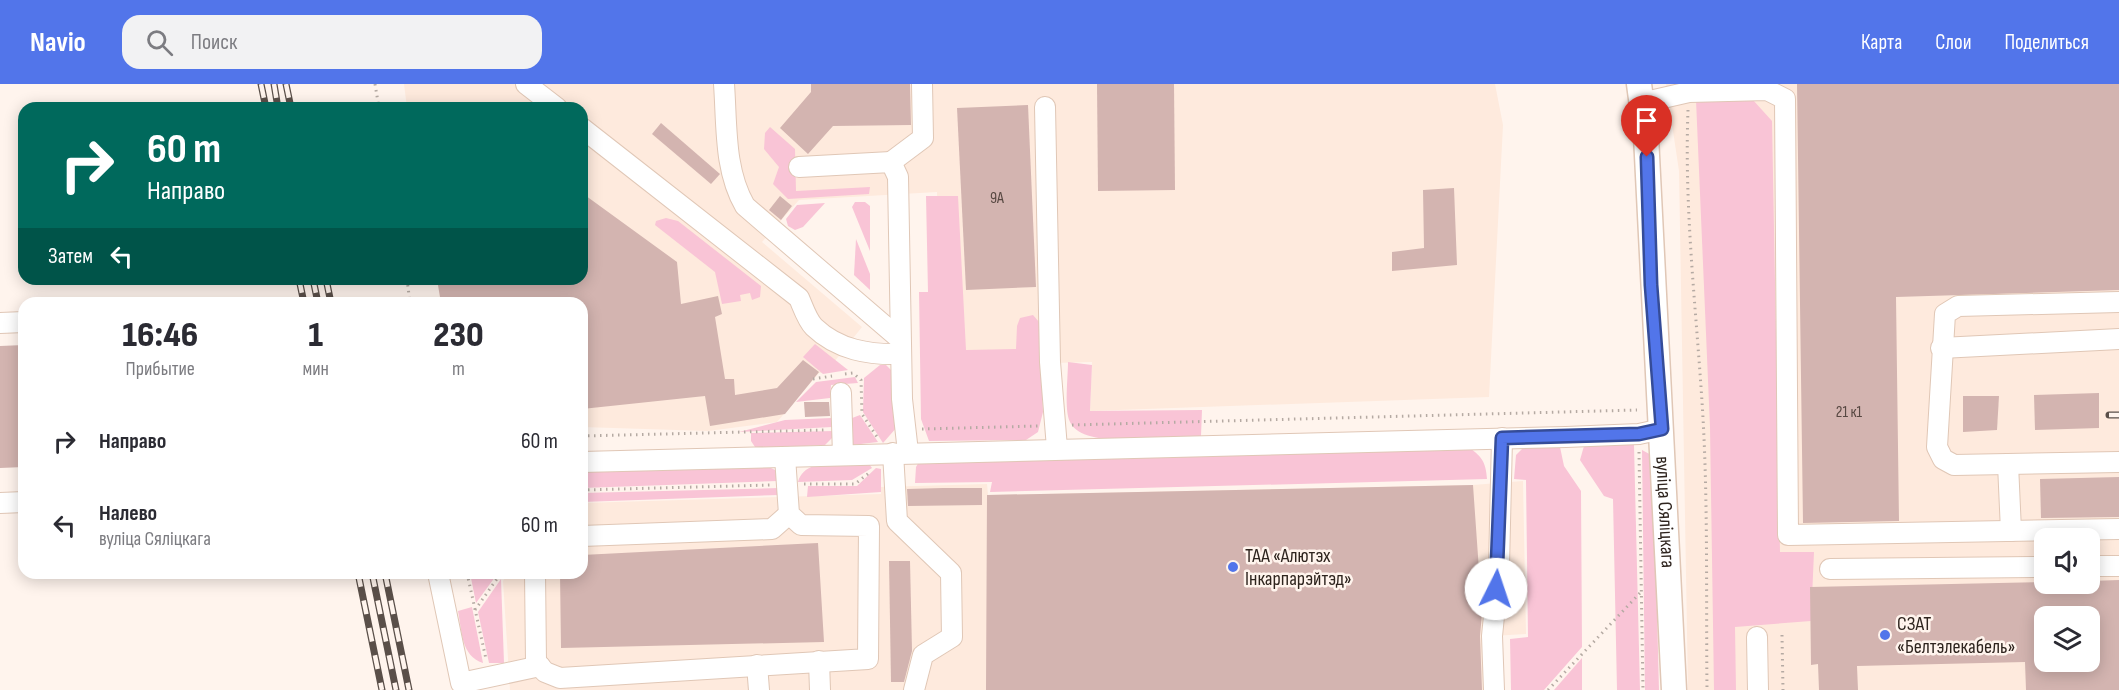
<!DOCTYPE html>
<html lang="ru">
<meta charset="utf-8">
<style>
:root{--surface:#fff;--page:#f2f2f3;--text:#2b2b33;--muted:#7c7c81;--accent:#5275ea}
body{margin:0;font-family:"Sofia Sans Condensed",sans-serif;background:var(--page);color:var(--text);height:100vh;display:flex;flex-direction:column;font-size:22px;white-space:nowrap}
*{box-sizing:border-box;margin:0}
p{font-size:20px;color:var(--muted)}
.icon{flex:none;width:33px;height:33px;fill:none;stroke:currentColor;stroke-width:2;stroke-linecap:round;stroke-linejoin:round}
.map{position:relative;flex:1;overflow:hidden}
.details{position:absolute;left:18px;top:213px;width:570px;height:282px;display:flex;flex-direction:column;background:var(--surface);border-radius:18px;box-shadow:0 3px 15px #0003}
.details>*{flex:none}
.hud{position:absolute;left:18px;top:18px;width:570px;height:183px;border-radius:18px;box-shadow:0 3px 15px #0003;background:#00695c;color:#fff;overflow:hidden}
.tools{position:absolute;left:2034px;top:444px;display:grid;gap:12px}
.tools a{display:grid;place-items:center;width:66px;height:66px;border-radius:12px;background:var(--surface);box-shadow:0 3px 15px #0003;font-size:30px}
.pin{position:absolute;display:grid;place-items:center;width:51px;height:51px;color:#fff;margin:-62px -26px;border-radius:50% 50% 50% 0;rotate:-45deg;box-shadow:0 0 6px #0007}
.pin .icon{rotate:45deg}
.me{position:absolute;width:66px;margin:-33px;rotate:4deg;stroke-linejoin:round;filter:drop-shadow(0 0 4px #0008)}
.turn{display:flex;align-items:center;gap:21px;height:126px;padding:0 30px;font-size:27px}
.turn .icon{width:78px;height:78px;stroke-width:2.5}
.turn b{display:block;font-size:42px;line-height:51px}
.then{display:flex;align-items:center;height:57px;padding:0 30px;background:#0003;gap:12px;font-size:22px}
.eta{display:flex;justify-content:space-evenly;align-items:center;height:102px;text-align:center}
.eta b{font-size:36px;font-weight:800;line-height:42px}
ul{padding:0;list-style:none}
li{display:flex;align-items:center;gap:18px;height:84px;padding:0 30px}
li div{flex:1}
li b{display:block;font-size:22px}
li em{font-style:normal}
header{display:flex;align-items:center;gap:36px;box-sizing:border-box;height:84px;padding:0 30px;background:var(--accent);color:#fff}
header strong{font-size:28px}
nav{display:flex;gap:33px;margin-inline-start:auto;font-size:21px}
.search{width:420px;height:54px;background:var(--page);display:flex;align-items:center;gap:15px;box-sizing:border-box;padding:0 21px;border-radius:18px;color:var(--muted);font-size:22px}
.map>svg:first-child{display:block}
</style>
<header>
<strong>Navio</strong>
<div class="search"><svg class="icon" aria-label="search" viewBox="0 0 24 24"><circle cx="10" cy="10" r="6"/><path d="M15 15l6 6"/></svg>Поиск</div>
<nav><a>Карта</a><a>Слои</a><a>Поделиться</a></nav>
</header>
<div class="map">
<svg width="2119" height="606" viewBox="0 0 2119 606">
<rect width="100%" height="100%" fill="#fff4ed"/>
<!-- built -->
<g fill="#feeadd" fill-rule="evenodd">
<path d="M 404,0 L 1495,0 L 1503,41 L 1489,313 L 1090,327 L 1092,278 L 941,282 L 937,108 L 799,116 L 762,158 L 862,243 L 826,288 L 819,289 L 777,338 L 708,347 L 582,343 L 582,219 L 441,219 L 437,195 L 582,195 L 582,24 L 407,24 Z"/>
<path d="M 1666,0 L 2119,0 L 2119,606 L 1688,606 L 1679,87 ZM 2044,454 L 2090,454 L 2090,500 L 2044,500 ZM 2044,532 L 2090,532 L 2090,578 L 2044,578 Z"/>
<path d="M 1523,397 L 1526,550 L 1492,552 L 1486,606 L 510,606 L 503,497 L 508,489 L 582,489 L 582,419 L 881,410 L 881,403 L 987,400 L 988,411 L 1473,401 Z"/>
</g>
<!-- green -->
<g fill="#f9c4d6">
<path d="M 1696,16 L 1753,16 L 1772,37 L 1780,468 L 1814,468 L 1811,537 L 1735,543 L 1736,606 L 1714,606 L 1710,343 Z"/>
<path d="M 770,43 L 795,65 L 796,107 L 870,103 L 869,110 L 788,115 L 773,100 L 779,83 L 764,65 L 765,49 Z"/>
<path d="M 926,112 L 958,112 L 966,266 L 1016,265 L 1017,242 L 1020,234 L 1033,231 L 1039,238 L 1043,328 L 1038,348 L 1026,356 L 929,357 L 921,335 L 919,208 L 928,208 Z"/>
<path d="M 855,118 L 865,118 L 870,122 L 870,167 L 852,123 Z"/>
<path d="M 825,119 L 803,143 L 795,146 L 788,142 L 786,135 L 797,121 Z"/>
<path d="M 666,134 L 678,137 L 761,202 L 760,213 L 752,216 L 750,209 L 740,211 L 741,217 L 722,220 L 715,188 L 655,141 L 656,137 Z"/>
<path d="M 856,155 L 870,190 L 870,206 L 854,191 Z"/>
<path d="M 815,260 L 848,286 L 823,290 L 803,273 Z"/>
<path d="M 1068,278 L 1092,281 L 1090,327 L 1202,326 L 1201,352 C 1172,353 1083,367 1070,338 C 1064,326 1068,293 1068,278 Z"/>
<path d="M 880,281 L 886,281 L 893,288 L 897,343 L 883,359 L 863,328 L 864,294 Z"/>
<path d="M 855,293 L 858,299 L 831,301 L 830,314 L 796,318 L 816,298 Z"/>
<path d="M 860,331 L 878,358 L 852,361 L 847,336 Z"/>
<path d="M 831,334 L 832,343 L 739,348 L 785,336 Z"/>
<path d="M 833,347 L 832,354 L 825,361 L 764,364 L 755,363 L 751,357 L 751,349 Z"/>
<path d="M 1620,357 L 1634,361 L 1640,606 L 1617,606 L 1613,415 L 1604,412 L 1580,376 L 1584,362 Z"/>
<path d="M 1555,360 L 1560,363 L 1564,382 L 1581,407 L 1582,563 L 1544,606 L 1511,606 L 1510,555 L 1528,553 L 1526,396 L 1514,395 L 1516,371 L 1524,363 Z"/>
<path d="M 1467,362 C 1481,372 1486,377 1487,395 L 990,408 L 992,398 L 915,399 L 916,383 L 920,376 Z"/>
<path d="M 1642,366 L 1653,372 L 1659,606 L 1645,606 Z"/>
<path d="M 869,380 L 872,384 L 852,396 L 798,398 C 805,372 847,380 869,380 Z"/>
<path d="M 767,382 L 775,386 L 778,397 L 582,404 L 582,386 Z"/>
<path d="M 876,384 L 881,385 L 881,408 L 807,413 L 808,402 L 857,402 Z"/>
<path d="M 779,404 L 778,411 L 582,418 L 582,409 Z"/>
<path d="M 470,489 L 498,489 L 476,519 Z"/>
<path d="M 501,495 L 504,579 L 489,579 L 478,528 Z"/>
<path d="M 472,523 L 483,579 C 461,572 462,547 458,527 Z"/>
<path d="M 1582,574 L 1582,606 L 1554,606 Z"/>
</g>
<!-- building -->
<g fill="#d3b4b0" fill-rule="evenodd">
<path d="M 811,0 L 910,0 L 911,41 L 833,42 L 808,70 L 780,44 L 811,8 Z"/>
<path d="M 1097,0 L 1174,0 L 1175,106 L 1098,107 Z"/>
<path d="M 1797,0 L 2119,0 L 2119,206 L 1896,213 L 1899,437 L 1803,439 Z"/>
<path d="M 1028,21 L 1036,203 L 966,206 L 957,24 Z"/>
<path d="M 661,39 L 720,90 L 711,100 L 652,50 Z"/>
<path d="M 1454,104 L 1457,181 L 1392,187 L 1392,168 L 1424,164 L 1423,106 Z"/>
<path d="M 582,109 L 677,178 L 681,220 L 718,212 L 722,230 L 715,233 L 725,295 L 734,295 L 735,311 L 777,304 L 803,276 L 819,288 L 785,330 L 710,342 L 705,312 L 582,325 L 582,219 L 441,219 L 437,195 L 582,195 Z"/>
<path d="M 780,112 L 792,122 L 781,136 L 769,126 Z"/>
<path d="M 24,261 L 24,383 L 0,384 L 0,262 Z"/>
<path d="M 2099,309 L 2099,344 L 2035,346 L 2034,311 Z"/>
<path d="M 1963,312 L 1999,312 L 1997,346 L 1963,348 Z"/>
<path d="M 804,318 L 829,318 L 830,332 L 805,333 Z"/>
<path d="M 2119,393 L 2119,433 L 2041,434 L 2040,395 Z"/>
<path d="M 1473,401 L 1482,529 L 1480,552 L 1482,606 L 986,606 L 987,411 Z"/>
<path d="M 943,404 L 982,404 L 982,421 L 908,422 L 907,405 Z"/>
<path d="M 818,459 L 824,558 L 561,564 L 560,489 L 582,489 L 582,471 Z"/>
<path d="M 889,477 L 910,477 L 912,567 L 904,598 L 891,598 Z"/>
<path d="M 2119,496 L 2119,606 L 2026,606 L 2025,578 L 1857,582 L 1858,606 L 1819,606 L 1818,580 L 1811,581 L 1810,503 L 2044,498 L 2090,500 L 2090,497 ZM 2044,532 L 2090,532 L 2090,578 L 2044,578 Z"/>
</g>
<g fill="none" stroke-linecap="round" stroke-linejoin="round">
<!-- minor casing -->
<g stroke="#e0c7b6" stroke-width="22">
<g id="minor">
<path d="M 526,0 L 557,24"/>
<path d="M 724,0 C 727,41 724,86 745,122 L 900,255"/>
<path d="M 1641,19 L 1689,8 L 1767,6 L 1785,15 L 1788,451 L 2119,445"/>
<path d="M 1045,23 L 1050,278 L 1057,364"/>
<path d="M 582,44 L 799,214 C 803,223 807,236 814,243 C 838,266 869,271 901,270"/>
<path d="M 891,78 L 923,54 L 922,0"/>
<path d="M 799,83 L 891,78 L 898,93 L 902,315 L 908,368"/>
<path d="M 2119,218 L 1958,222 L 1945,230 L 1937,363 L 1943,375 L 1954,381 L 2119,378"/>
<path d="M 0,239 L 24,238"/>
<path d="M 1941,264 L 2119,255"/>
<path d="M 841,309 L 843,371"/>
<path d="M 893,369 L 897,437 L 951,489 L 952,553 L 923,571 L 914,606"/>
<path d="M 582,378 L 1566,353 L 1639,350 L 1662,345"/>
<path d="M 2008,380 L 2011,447"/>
<path d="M 0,419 L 24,418"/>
<path d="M 582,452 L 772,445 L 789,430"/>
<path d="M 2090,482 L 2119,482"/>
<path d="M 1830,485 L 2044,483"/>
<path d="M 438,489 L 461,599 L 540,582"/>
<path d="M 535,489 L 536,578 L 545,588 L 560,594 L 868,575 L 869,442 L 801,441 L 789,430 L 785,373"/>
<path d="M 1757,553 L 1758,606"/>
<path d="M 819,577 L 820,606"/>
<path d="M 757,581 L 759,606"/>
<path d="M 1494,606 L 1492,552 L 1499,482 L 1502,354"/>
</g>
</g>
<!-- major casing -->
<g stroke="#e0c7b6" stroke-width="27">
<g id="major">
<path id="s1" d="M 1639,0 L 1646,52 L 1674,606"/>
</g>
</g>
<!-- path -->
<g stroke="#b5aaa3" stroke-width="3" stroke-dasharray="1.5 4.5" stroke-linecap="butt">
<path d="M 375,0 L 379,24"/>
<path d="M 1688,26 C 1684,129 1697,231 1703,334 C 1708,424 1706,515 1707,606"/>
<path d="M 407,195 L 410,219"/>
<path d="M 845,290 L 853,289 L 861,296 L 862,330 L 877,353"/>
<path d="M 813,295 L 832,292"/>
<path d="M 1072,341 L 1637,326"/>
<path d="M 922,345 L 1038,342"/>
<path d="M 582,352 L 825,346"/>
<path d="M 1639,368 L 1643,606"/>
<path d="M 804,400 L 855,400 L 869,389"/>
<path d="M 582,406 L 771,401"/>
<path d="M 467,489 L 486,575"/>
<path d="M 475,526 L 501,489"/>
<path d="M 1782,551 L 1783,606"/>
<path d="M 1548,606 L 1640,509"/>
</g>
<!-- minor -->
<use href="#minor" stroke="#fff" stroke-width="20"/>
<!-- major -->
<use href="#major" stroke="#fff" stroke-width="24"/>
<!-- rail casing -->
<g stroke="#5a4f49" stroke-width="7">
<g id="rail">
<path d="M 261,0 L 266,24"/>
<path d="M 274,0 L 278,24"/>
<path d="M 286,0 L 291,24"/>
<path d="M 299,195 L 304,219"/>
<path d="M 313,195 L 318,219"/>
<path d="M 326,195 L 331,219"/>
<path d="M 2109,331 L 2119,331"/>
<path d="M 358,489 L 382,606"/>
<path d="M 372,489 L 396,606"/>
<path d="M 385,489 L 409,606"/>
</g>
</g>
<!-- rail -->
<use href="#rail" stroke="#fff4ed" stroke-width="4.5" stroke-dasharray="14" stroke-linecap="butt"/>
</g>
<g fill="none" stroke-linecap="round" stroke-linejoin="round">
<!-- route casing -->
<g stroke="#354c98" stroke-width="15">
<path id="route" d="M 1496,505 L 1502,354 L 1639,350 L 1662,345 L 1651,201 L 1647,73"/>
</g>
<!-- route -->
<use href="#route" stroke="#5275ea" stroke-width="10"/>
</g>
<!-- markers -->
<g fill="#5275ea" stroke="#fff4ed" stroke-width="2">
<circle cx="1233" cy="483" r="6"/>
<circle cx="1885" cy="551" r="6"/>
</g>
<g text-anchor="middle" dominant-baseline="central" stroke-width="5" stroke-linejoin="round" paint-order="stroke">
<!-- number labels -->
<g font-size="16" fill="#574842">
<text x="997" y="114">9А</text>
<text x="1849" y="328">21 к1</text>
</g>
<!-- street labels -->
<g font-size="20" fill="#2e241e" stroke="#fff4ed">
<text stroke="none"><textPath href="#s1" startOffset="429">вуліца Сяліцкага</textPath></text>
</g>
<!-- poi labels -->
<g font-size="20" fill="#2e241e" stroke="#fff4ed" text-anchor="start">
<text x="1245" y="472">ТАА «Алютэх<tspan x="1245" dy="23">Інкарпарэйтэд»</tspan></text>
<text x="1897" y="540">СЗАТ<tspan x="1897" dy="23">«Белтэлекабель»</tspan></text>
</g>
</g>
</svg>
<div class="tools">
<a><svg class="icon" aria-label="sound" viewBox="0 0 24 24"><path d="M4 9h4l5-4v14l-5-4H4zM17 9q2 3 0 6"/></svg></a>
<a><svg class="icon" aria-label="layers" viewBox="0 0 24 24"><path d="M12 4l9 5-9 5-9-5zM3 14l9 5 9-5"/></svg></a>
</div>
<div class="pin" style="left:1647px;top:73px;background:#d93025"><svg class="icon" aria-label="arrive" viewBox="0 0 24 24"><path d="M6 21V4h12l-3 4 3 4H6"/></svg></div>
<svg class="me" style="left:1496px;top:505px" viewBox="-20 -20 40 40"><circle r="19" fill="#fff"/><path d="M0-13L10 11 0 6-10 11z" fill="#5275ea"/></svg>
<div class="hud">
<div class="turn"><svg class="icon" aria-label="right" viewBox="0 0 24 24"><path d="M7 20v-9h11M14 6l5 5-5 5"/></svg><div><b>60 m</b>Направо</div></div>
<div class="then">Затем<svg class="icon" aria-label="left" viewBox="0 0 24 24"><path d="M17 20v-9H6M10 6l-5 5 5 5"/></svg></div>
</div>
<section class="details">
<div class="eta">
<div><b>16:46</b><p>Прибытие</p></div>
<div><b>1</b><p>мин</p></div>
<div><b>230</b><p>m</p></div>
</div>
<ul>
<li><svg class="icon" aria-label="right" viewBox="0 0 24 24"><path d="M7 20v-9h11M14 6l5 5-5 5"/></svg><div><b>Направо</b></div><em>60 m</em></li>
<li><svg class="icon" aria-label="left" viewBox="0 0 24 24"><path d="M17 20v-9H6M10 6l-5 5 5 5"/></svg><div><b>Налево</b><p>вуліца Сяліцкага</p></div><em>60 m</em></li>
</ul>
</section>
</div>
